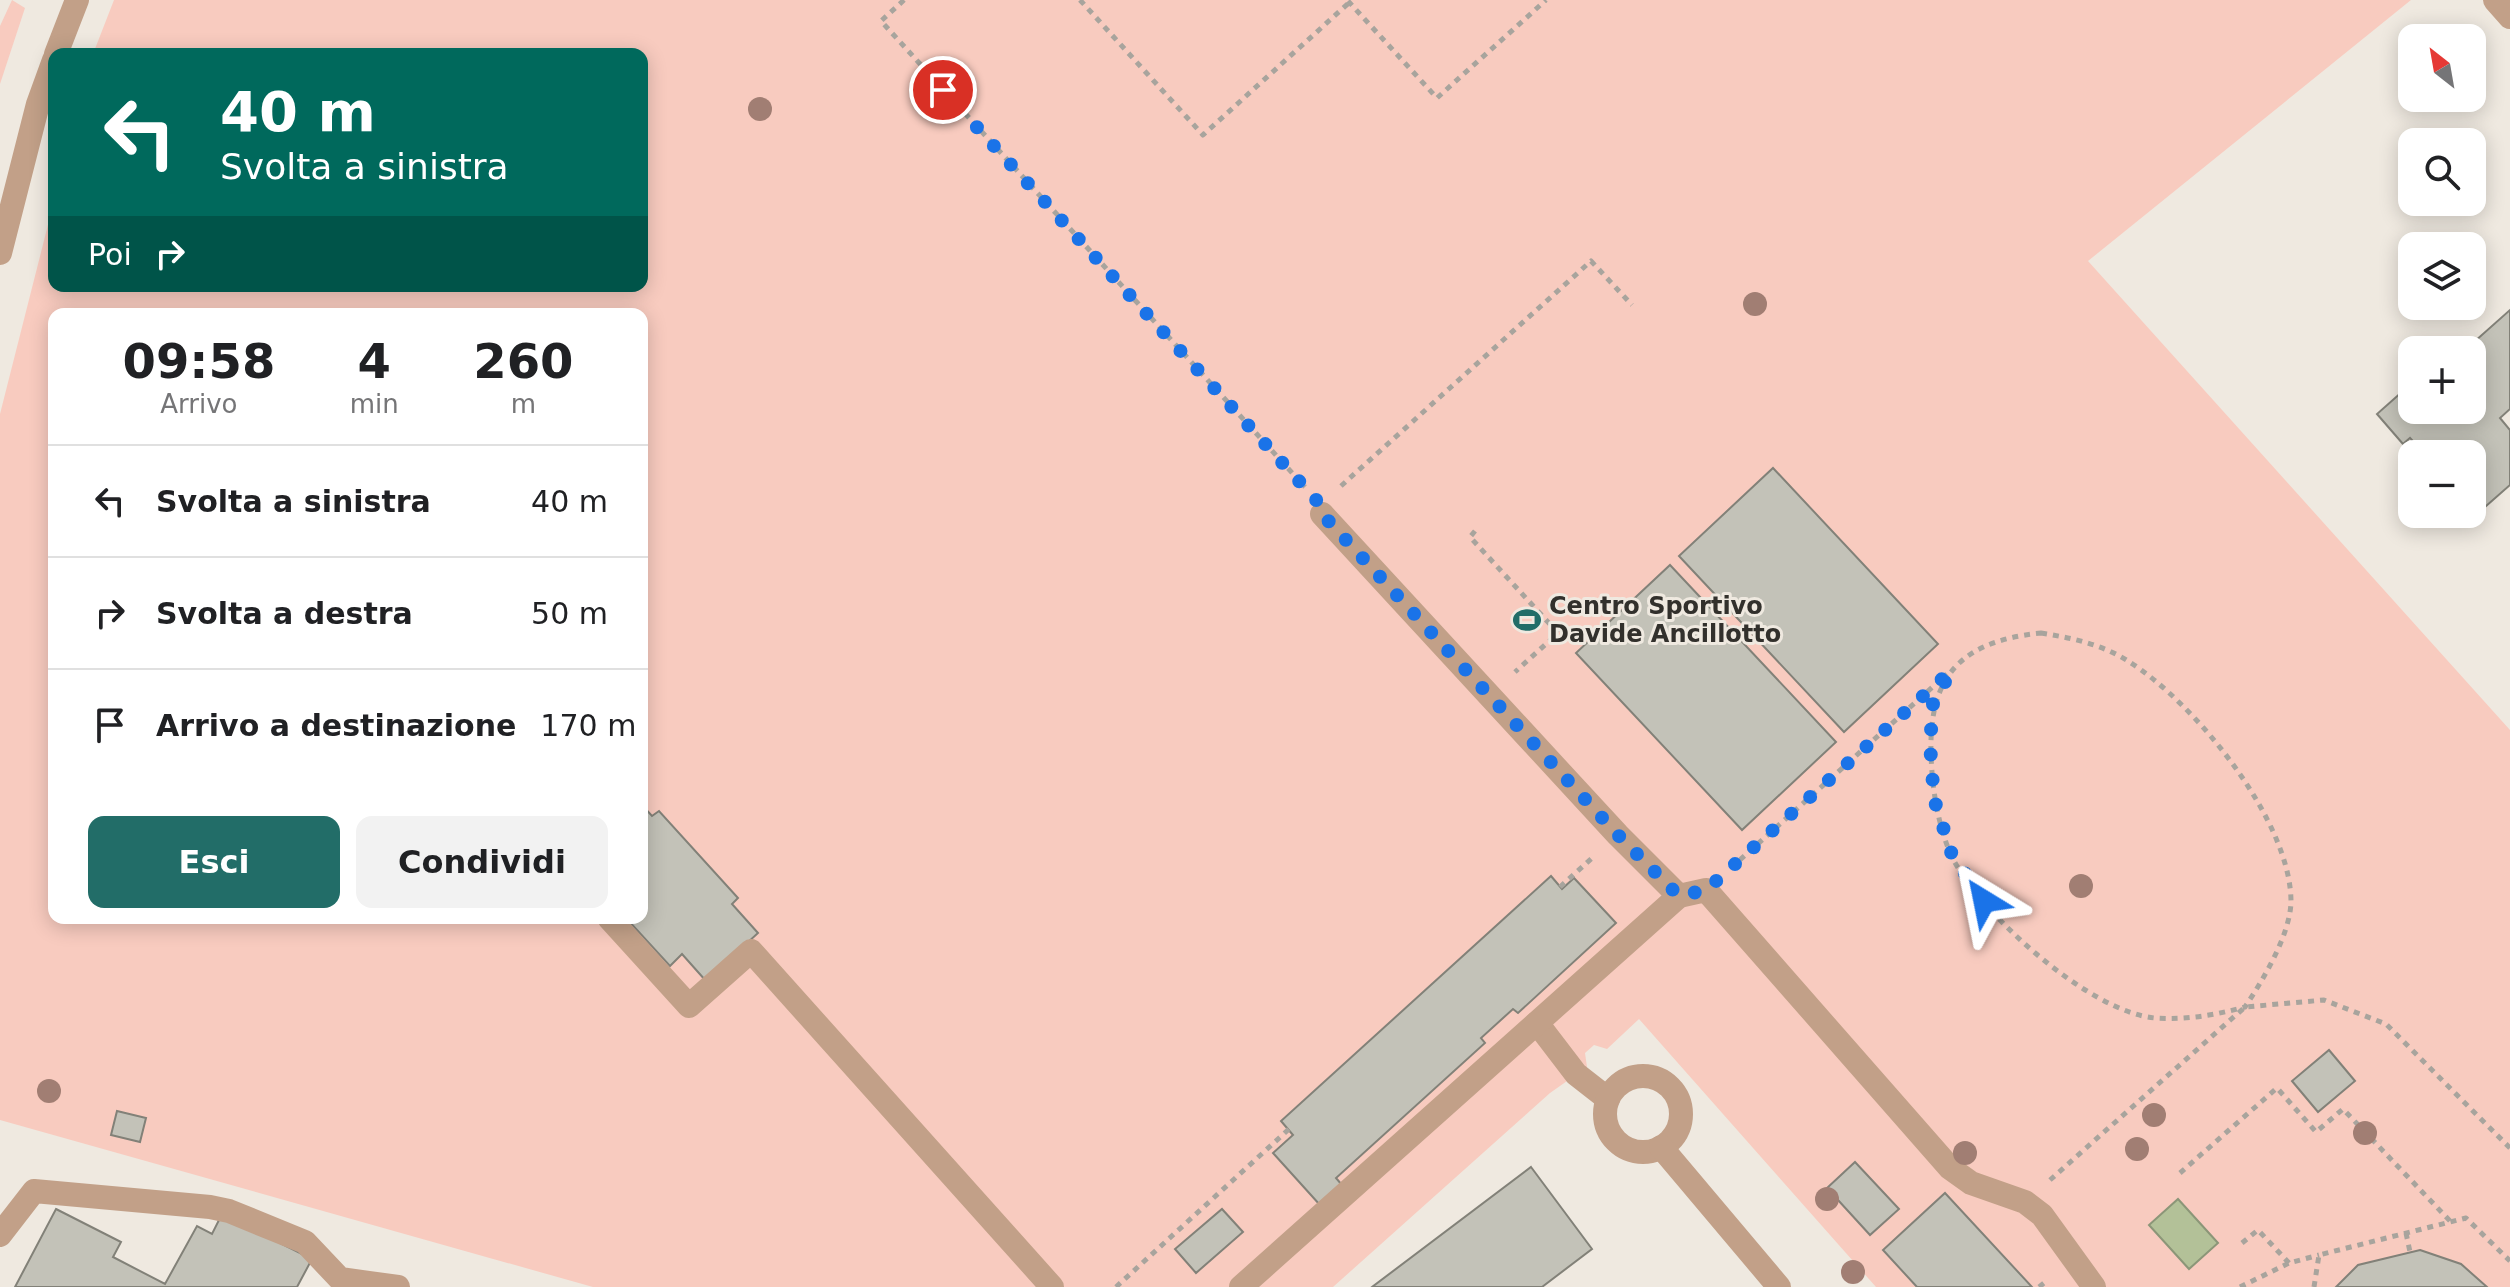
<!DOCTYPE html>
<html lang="it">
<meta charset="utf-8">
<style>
:root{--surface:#fff;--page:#f2f2f2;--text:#202124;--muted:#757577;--line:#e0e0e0;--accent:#226d68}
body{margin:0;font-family:"DejaVu Sans",sans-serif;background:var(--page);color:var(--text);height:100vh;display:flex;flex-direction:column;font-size:30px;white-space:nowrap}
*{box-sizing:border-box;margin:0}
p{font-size:26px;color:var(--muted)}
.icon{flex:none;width:44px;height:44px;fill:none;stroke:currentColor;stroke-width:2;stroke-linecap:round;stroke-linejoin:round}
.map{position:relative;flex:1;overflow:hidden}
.drawer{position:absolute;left:48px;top:308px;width:600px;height:616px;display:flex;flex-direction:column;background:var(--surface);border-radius:16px;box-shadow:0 4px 20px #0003}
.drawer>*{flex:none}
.guide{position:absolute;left:48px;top:48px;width:600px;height:244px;border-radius:16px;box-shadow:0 4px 20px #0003;background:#00695c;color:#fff;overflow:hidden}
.needle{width:52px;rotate:329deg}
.fabs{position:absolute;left:2398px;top:24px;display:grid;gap:16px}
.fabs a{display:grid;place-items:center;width:88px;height:88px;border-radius:16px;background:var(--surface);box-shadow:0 4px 20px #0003;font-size:40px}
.pin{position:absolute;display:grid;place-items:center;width:68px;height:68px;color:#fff;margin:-34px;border:4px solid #fff;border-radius:50%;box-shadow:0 2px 8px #0007}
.me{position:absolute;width:88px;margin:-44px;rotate:325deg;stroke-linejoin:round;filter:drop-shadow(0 0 6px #0008)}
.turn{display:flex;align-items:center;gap:28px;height:168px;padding:0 40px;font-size:36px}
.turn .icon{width:104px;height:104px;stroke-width:2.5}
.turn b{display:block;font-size:56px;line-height:68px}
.then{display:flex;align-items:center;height:76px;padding:0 40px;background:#0003;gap:16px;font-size:30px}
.eta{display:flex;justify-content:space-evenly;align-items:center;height:136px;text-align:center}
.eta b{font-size:48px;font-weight:700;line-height:56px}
.primary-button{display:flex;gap:16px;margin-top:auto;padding:16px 40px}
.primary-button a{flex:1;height:92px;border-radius:16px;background:var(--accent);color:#fff;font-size:32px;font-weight:700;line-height:92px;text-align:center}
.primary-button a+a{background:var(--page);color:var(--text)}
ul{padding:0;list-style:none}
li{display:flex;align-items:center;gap:24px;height:112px;padding:0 40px;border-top:2px solid var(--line)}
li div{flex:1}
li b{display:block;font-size:30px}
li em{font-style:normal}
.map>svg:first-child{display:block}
</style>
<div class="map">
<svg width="2510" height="1287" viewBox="0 0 2510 1287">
<rect width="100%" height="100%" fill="#efe9e0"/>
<!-- green -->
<g fill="#f8cbbf" fill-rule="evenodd">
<path d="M 12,0 L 25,8 L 0,84 L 0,26 Z"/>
<path d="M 114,0 L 2411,0 L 2088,261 L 2510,730 L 2510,1287 L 1876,1287 L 1639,1019 L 1607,1049 L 1594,1045 L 1585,1053 L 1587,1067 L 1550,1093 L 1333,1287 L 593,1287 L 0,1120 L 0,414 L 54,201 L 54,286 L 642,286 L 642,54 L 93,54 ZM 54,314 L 642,314 L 642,918 L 54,918 Z"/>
</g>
<!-- water -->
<path fill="#b3c198" stroke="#8c9678" stroke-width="2" d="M 2178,1199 L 2218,1243 L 2189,1269 L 2149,1225 Z"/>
<!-- building -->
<g fill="#c3c2b8" stroke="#828178" stroke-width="2">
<path d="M 2510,310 L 2510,409 L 2500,418 L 2510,430 L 2510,485 L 2477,514 L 2472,508 L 2472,454 L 2425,454 L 2410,438 L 2403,444 L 2377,414 L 2412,383 L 2412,410 L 2472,410 L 2472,350 L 2465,350 Z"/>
<path d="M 1773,468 L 1938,644 L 1844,732 L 1679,556 Z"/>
<path d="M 1670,565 L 1836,742 L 1742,830 L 1576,653 Z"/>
<path d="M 642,805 L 652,816 L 659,811 L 738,898 L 732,904 L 758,933 L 706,981 L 682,954 L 670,966 L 626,918 L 642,918 Z"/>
<path d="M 1551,876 L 1562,889 L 1574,878 L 1616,923 L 1518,1013 L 1513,1009 L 1481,1038 L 1485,1043 L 1336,1178 L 1342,1185 L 1320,1205 L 1273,1153 L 1293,1135 L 1281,1121 Z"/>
<path d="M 2329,1050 L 2355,1081 L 2318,1112 L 2292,1081 Z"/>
<path d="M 117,1111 L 146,1118 L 140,1142 L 111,1135 Z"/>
<path d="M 1855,1162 L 1899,1209 L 1870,1235 L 1827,1188 Z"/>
<path d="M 1531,1167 L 1592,1249 L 1542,1287 L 1372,1287 Z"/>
<path d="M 1945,1193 L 2032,1287 L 1917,1287 L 1883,1250 Z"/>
<path d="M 56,1209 L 121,1242 L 113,1257 L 165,1284 L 197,1226 L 212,1234 L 222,1214 L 312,1259 L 297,1287 L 15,1287 Z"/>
<path d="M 1222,1209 L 1243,1232 L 1196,1273 L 1175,1249 Z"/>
<path d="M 2420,1250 L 2461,1264 L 2487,1287 L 2336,1287 L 2358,1265 Z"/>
</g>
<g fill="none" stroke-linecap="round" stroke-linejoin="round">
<!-- path -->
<g stroke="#a8a49d" stroke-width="5" stroke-dasharray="6 6" stroke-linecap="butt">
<path d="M 904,0 L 881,21 L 1305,487"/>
<path d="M 1080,0 L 1203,135 L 1352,0"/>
<path d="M 1348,1 L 1437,98 L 1546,0"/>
<path d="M 1341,486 L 1591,261 L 1632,305"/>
<path d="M 1475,531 L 1470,537 L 1558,633 L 1515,672"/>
<path d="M 2041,633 C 2072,638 2101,644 2128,661 C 2194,702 2291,820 2291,902 C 2290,935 2263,980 2245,1007 C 2215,1015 2187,1020 2155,1018 C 2089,1012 1979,913 1951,855 C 1940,830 1934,799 1932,772 C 1925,685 1951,642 2041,633 Z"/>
<path d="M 1731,868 L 1947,674"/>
<path d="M 1560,887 L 1592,858"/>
<path d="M 2180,1173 L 2277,1088 L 2316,1132 L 2343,1109 L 2451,1222"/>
<path d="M 2050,1180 L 2245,1007 L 2324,1000 L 2386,1024 L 2510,1148"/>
<path d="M 2406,1233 L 2410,1252"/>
<path d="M 2242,1243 L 2258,1230 L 2289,1263"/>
<path d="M 1116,1287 L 1289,1129"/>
<path d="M 2039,1287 L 2048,1280"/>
<path d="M 2240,1287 L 2289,1263 L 2319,1255"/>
<path d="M 2314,1287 L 2319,1255 L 2466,1218 L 2510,1261"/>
</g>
<!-- lane -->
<g stroke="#c2a088" stroke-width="24">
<path d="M 1322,514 L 1618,835 L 1679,896 L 1706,890 L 1950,1168 L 1971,1183 L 2025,1202 L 2042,1215 L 2094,1287"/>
<path d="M 609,918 L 689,1006 L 751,951 L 1052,1287"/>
<path d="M 1537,1023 L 1576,1074 L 1608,1099"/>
<path d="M 0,1235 L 34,1191 L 210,1207 L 229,1211 L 305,1242 L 340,1279 L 398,1287"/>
<path d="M 1241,1287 L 1679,896"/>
</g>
<!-- street -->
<g stroke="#c2a088" stroke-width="24">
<path d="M 2495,0 L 2510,17"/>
<path d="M 56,54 L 77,0"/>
<path d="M 0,253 L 38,104 L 54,60"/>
<circle cx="1643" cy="1114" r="38"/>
<path d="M 1661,1147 L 1779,1287"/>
</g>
</g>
<!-- trees -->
<g fill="#a17e73">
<circle cx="760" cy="109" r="12"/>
<circle cx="1755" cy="304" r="12"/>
<circle cx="2081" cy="886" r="12"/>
<circle cx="49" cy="1091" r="12"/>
<circle cx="2154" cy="1115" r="12"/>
<circle cx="2365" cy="1133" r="12"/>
<circle cx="2137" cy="1149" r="12"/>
<circle cx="1965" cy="1153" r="12"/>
<circle cx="1827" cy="1199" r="12"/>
<circle cx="1853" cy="1272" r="12"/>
</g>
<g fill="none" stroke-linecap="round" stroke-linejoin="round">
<!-- route -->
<path stroke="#1a73e8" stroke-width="14" stroke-dasharray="0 25.2" d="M 943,90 L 1318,502 L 1322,514 L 1618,835 L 1679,896 L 1706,890 L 1951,671 L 1933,704 L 1930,744 L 1934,799 L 1952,855 L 1984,901"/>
</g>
<!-- icons -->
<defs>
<g id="stadium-bare" transform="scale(2.16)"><path d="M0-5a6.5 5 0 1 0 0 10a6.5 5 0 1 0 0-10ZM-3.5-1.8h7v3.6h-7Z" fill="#226d68" stroke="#efe9e0" stroke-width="2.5" paint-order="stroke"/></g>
</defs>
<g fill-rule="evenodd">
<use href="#stadium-bare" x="1527" y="620"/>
</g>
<g text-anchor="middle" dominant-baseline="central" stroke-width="6" stroke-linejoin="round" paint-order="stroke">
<!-- poi labels -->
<g font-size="24" font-weight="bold" fill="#32302c" stroke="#efe9e0" text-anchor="start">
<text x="1549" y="606">Centro Sportivo<tspan x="1549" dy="28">Davide Ancillotto</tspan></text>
</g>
</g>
</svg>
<div class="fabs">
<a><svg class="needle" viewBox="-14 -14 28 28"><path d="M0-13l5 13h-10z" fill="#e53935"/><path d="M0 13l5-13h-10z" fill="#757577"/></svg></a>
<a><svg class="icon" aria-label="search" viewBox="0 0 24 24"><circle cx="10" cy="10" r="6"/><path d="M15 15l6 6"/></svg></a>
<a><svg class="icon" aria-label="layers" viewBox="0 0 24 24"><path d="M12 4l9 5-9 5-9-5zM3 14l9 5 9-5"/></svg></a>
<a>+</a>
<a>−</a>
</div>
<div class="pin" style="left:943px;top:90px;background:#d93025"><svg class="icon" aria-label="arrive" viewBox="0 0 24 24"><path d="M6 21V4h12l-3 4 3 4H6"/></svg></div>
<svg class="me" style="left:1984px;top:901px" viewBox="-20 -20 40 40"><path d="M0-17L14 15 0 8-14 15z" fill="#1a73e8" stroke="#fff" stroke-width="4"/></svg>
<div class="guide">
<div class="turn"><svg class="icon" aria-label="left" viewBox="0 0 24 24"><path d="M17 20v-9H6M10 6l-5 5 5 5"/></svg><div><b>40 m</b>Svolta a sinistra</div></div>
<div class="then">Poi<svg class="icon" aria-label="right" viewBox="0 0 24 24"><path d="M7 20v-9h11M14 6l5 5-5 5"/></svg></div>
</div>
<section class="drawer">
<div class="eta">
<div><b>09:58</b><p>Arrivo</p></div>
<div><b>4</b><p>min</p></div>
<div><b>260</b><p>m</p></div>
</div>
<ul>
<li><svg class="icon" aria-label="left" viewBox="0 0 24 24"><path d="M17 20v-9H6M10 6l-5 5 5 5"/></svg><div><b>Svolta a sinistra</b></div><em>40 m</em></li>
<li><svg class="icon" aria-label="right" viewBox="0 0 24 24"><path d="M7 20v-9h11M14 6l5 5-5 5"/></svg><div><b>Svolta a destra</b></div><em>50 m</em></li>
<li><svg class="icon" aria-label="arrive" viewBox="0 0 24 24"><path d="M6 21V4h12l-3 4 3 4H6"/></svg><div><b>Arrivo a destinazione</b></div><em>170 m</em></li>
</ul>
<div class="primary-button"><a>Esci</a><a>Condividi</a></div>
</section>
</div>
